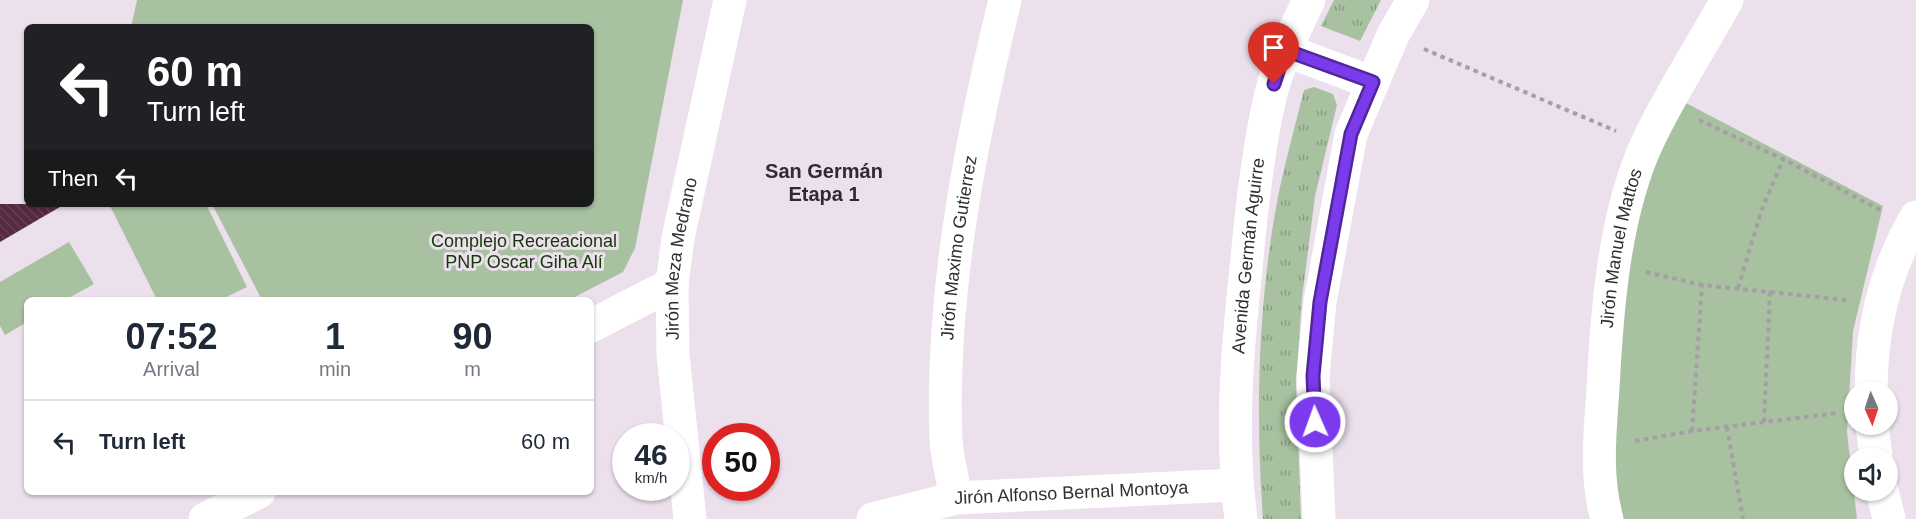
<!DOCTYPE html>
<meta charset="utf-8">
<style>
:root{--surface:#fff;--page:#f2f2f3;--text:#1f2937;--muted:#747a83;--line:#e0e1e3}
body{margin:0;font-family:Arial,sans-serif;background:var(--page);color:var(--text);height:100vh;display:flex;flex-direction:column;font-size:22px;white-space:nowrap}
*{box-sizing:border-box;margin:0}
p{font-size:20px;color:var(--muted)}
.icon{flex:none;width:33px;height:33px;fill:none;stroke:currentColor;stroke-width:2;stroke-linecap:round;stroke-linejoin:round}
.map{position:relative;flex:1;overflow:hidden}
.sheet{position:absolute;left:24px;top:297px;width:570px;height:198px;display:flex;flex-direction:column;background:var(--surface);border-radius:9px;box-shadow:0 2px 4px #0004}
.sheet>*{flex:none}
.top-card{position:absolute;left:24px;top:24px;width:570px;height:183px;border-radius:9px;box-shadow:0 2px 4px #0004;background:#202124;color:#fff;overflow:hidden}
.needle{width:39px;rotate:177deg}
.controls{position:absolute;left:1844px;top:381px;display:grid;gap:12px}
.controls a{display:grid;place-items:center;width:54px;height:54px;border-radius:50%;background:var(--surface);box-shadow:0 2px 4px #0004;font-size:30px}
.speed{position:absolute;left:612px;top:423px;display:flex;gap:12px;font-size:30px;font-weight:700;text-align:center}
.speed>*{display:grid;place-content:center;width:78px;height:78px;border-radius:50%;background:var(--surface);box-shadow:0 2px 4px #0004;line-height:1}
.speed small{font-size:15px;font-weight:400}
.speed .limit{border:9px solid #d22;background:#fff;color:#111}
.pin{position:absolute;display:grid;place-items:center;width:51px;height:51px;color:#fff;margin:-62px -26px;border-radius:50% 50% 50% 0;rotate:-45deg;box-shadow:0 0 6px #0007}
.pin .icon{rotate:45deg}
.me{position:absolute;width:66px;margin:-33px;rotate:358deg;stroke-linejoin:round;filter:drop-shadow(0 0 4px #0008)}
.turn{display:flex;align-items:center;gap:21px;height:126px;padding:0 24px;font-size:27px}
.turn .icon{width:78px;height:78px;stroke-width:2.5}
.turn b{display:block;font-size:42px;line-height:51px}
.then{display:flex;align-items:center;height:57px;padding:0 24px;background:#0003;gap:12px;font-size:22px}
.eta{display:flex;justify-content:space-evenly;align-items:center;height:102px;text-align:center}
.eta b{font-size:36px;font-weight:700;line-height:42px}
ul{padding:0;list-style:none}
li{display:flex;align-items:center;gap:18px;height:84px;padding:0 24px;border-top:2px solid var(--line)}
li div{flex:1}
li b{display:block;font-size:22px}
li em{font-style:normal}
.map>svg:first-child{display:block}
</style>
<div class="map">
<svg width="1916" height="519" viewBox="0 0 1916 519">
<defs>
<pattern id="grass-tufts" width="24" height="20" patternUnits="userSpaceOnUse" patternTransform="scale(1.5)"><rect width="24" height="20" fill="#a8c1a1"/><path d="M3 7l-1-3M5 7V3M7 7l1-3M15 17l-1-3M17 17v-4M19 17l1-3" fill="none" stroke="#899d84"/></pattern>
<pattern id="building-back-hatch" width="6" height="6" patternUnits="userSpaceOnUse" patternTransform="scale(1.5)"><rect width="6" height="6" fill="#542941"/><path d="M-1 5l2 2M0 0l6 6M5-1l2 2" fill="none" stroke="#644054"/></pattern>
</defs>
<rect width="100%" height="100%" fill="#ebe0ec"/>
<!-- grass -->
<g fill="url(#grass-tufts)">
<path d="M 1334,0 L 1381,0 L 1360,41 L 1321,26 Z"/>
<path d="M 1314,87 L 1333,94 L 1337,105 L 1315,196 L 1302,298 L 1296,384 L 1301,519 L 1263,519 C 1255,410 1258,294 1280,187 C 1287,155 1296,122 1304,90 Z"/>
</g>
<!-- park -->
<g fill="#a8c1a1">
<path d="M 137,0 L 683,0 L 635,248 L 623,272 L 569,300 L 262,300 L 212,204 L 591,204 L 591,27 L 131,27 Z"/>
<path d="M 1684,102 L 1883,206 L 1853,331 L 1847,432 L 1857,519 L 1618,519 L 1610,453 L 1617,311 L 1638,203 Z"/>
<path d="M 109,204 L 206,204 L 247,287 L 220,300 L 157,300 Z"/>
<path d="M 69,242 L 94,284 L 65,300 L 27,300 L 27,322 L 5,335 L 0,326 L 0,282 Z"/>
</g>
<!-- building -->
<path fill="url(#building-back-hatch)" d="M 0,204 L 65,204 L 0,242 Z"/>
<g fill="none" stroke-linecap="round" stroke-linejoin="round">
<!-- path -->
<g stroke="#a69da7" stroke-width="4" stroke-dasharray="4.5 4.5" stroke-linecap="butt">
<path d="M 1424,49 L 1616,131"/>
<path d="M 1699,120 L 1783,159 L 1880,210"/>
<path d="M 1646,272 L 1702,285 L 1846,300"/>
<path d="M 1738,288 L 1761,212 L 1783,159"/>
<path d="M 1764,422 L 1770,291"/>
<path d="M 1727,427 L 1743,519"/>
<path d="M 1692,431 L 1702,285"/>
<path d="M 1635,441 L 1692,431 L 1838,413"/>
</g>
<!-- minor -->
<g stroke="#fff" stroke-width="33">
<path d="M 591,326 L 672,284"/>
<path d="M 1871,392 C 1871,330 1885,270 1916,217"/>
<path d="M 1872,424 L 1876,458"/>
<path d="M 1882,490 L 1889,519"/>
<path id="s1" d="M 956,498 C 953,479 947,459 946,440 C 940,295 971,140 1005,0"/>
<path d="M 205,519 L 259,492"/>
<path id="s2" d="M 690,519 L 673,354 L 672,284 L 678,238 L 730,0"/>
<path id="s3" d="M 873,519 L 956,498 L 1236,485"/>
<path id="s4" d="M 1607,519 C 1595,477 1600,431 1603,388 C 1607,309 1614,216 1647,143 C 1670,94 1701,47 1727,0"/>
</g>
<!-- major -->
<g stroke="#fff" stroke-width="33">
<path d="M 1285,50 L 1373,83"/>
<path id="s5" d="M 1241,519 C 1230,436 1237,352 1246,269 C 1251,213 1257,156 1269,102 C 1277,66 1293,33 1309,0"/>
<path d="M 1319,519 L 1313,376 L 1320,302 L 1351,134 L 1393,35 L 1413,0"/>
</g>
</g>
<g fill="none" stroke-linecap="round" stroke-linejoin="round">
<!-- route casing -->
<g stroke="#51269a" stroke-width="15">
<path id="route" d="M 1274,84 L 1285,50 L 1373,82 L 1351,134 L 1320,302 L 1313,376 L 1315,422"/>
</g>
<!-- route -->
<use href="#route" stroke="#7c3aed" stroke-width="10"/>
</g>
<g text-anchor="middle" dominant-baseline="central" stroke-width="6" stroke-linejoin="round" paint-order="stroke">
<!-- park labels -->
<g font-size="18" fill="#153708" stroke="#ebe0ec">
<text x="524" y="241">Complejo Recreacional<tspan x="524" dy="21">PNP Oscar Giha Alí</tspan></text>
</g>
<!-- street labels -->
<g font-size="18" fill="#322e33" stroke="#ebe0ec">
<text stroke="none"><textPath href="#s1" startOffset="252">Jirón Maximo Gutierrez</textPath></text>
<text stroke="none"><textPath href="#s4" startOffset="273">Jirón Manuel Mattos</textPath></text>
<text stroke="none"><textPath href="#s5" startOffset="264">Avenida Germán Aguirre</textPath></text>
<text stroke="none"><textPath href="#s2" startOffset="262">Jirón Meza Medrano</textPath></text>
<text stroke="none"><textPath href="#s3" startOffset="201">Jirón Alfonso Bernal Montoya</textPath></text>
</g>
<!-- neighbourhood labels -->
<g font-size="20" font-weight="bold" fill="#312932" stroke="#ebe0ec">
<text x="824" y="171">San Germán<tspan x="824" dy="23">Etapa 1</tspan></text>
</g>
</g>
</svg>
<div class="controls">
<a><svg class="needle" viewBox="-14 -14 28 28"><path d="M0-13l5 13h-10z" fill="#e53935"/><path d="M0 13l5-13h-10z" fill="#747a83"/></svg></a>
<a><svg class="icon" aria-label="sound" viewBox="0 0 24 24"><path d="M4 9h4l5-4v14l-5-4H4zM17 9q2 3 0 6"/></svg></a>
</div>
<div class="speed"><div>46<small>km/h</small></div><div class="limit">50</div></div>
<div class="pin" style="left:1274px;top:84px;background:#d93025"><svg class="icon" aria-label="arrive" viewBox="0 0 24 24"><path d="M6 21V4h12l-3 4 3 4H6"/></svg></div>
<svg class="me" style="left:1315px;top:422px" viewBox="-20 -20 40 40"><circle r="17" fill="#7c3aed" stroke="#fff" stroke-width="3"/><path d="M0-11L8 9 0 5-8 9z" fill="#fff"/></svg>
<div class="top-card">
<div class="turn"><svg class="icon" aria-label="left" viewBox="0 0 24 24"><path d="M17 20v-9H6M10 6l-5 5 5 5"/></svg><div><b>60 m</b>Turn left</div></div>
<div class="then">Then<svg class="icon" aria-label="left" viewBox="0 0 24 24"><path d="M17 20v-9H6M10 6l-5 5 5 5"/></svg></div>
</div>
<section class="sheet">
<div class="eta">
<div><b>07:52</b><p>Arrival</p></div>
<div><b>1</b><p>min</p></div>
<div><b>90</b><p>m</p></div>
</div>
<ul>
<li><svg class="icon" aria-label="left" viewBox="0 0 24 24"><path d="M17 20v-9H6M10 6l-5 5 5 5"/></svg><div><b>Turn left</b></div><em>60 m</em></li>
</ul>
</section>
</div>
